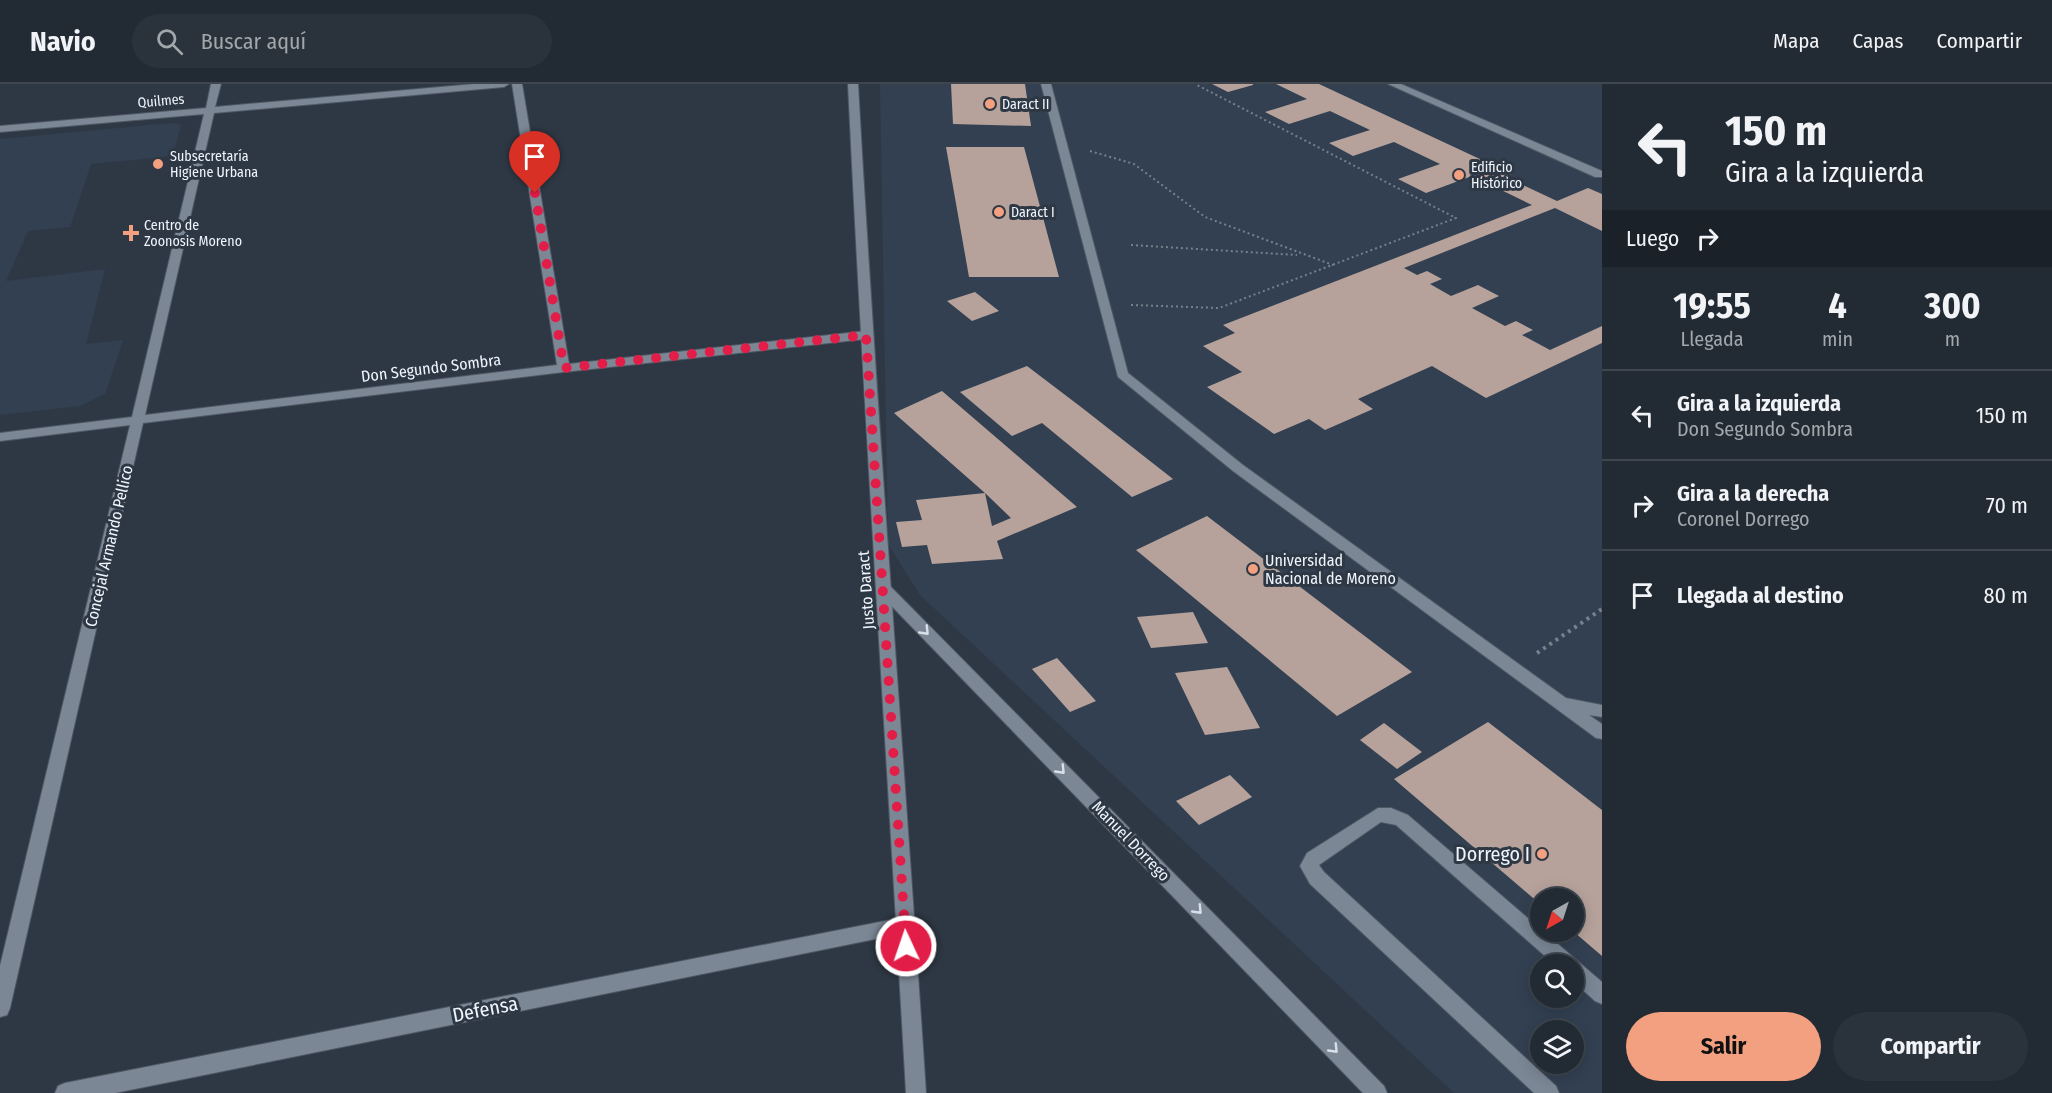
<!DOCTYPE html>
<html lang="es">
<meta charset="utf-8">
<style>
:root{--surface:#222a33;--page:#2a323b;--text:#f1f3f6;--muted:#a2a7ac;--line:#3f464e;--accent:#f3a081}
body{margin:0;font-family:"Fira Sans Condensed",sans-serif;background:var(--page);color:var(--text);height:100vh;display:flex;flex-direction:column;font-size:22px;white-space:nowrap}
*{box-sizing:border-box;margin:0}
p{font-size:20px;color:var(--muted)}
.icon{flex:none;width:33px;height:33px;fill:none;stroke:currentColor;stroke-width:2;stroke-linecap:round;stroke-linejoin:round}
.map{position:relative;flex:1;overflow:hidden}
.details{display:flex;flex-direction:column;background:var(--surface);width:450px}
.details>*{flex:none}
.top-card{background:#222a33;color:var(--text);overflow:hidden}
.needle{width:39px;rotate:219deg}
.controls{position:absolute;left:1530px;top:804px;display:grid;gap:12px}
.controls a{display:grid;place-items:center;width:54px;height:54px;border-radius:50%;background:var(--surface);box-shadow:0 3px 15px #0003,0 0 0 2px var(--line);font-size:30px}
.pin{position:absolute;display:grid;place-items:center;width:51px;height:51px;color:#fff;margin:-62px -26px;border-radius:50% 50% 50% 0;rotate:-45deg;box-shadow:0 0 6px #0007}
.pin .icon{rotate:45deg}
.me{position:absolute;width:66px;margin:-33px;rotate:357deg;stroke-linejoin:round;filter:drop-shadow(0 0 4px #0008)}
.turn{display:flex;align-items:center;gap:21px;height:126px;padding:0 24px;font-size:27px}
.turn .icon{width:78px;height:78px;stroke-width:2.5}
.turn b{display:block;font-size:42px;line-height:51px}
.then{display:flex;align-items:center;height:57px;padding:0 24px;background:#0003;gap:12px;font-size:22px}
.eta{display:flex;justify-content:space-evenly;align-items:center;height:102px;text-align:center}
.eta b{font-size:36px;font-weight:700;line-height:42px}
.action{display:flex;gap:12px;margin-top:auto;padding:12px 24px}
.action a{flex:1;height:69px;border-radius:36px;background:var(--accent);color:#111;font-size:24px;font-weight:700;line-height:69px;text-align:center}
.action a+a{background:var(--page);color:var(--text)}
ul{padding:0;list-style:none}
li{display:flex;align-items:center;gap:18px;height:90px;padding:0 24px;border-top:2px solid var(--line)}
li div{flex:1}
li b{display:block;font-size:22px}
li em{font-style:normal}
header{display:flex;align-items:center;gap:36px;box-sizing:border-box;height:84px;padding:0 30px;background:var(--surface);border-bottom:2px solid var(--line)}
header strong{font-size:28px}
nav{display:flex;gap:33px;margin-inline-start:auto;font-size:21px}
.search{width:420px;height:54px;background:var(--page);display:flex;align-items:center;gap:15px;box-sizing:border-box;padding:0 21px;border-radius:33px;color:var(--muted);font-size:22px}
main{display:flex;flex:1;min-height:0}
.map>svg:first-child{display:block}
</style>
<header>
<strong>Navio</strong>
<div class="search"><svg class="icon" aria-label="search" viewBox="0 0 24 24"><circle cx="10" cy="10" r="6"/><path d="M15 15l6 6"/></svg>Buscar aquí</div>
<nav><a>Mapa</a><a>Capas</a><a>Compartir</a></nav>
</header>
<main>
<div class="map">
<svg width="1602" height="1009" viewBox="0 0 1602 1009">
<rect width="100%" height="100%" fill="#2e3844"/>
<!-- built -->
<g fill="#324052" fill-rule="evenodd">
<path d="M 880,0 L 1602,0 L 1602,1009 L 1454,1009 L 920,511 L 888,460 ZM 1540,814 L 1574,814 L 1574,848 L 1540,848 ZM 1540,880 L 1574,880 L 1574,914 L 1540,914 ZM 1540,946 L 1574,946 L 1574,980 L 1540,980 Z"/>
<path d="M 171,39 L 181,41 L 173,72 L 91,80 L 70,143 L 28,147 L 6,197 L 105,185 L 86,260 L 123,256 L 105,310 L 80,322 L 0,331 L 0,55 Z"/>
</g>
<!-- building -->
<g fill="#b6a29b" fill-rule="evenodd">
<path d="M 951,0 L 1025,0 L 1031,42 L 953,40 Z"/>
<path d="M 1212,0 L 1253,0 L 1253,1 L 1228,8 Z"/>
<path d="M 1276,0 L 1319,0 L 1512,90 L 1506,93 L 1557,117 L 1588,104 L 1602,110 L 1602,147 L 1555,124 L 1404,184 L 1417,191 L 1427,187 L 1442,195 L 1430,200 L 1451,212 L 1478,201 L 1499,212 L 1472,224 L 1505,242 L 1516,237 L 1533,246 L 1522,251 L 1550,266 L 1602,242 L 1602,259 L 1486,314 L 1432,282 L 1358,315 L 1373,325 L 1325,346 L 1309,335 L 1274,350 L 1207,303 L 1242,288 L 1203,262 L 1235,249 L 1223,241 L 1532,121 L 1472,92 L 1426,109 L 1398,95 L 1440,80 L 1394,58 L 1353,72 L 1329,59 L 1370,46 L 1330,27 L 1289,40 L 1265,28 L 1307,15 Z"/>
<path d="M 946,63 L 1024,63 L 1059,193 L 969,193 Z"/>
<path d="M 975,208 L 999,227 L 972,237 L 947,217 Z"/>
<path d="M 1027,282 L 1081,323 L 1173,395 L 1132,413 L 1042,339 L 1012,352 L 960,308 Z"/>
<path d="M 942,307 L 1077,423 L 997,457 L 1003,475 L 932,480 L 927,461 L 902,463 L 896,438 L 922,436 L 916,416 L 985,409 L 894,329 ZM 985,409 L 1011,434 L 992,442 Z"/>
<path d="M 1207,432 L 1412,588 L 1337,632 L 1136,466 Z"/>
<path d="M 1193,528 L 1208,559 L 1151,564 L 1137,533 Z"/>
<path d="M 1057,574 L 1096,617 L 1070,628 L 1032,585 Z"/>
<path d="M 1227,583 L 1260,644 L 1205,651 L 1175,589 Z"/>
<path d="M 1488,638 L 1602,726 L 1602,872 L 1574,848 L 1574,814 L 1540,814 L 1540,820 L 1394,695 Z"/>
<path d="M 1384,639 L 1422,668 L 1397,685 L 1360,656 Z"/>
<path d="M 1230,691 L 1252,713 L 1199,741 L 1176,717 Z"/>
</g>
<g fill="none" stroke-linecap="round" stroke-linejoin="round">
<!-- service casing -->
<g stroke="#4e5762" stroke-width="2">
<g id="service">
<path d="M 1041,0 L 1051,0 L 1128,289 L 1243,381 L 1566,614 L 1602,621 L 1602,633 L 1589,631 L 1602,640 L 1602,655 L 1596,654 L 1233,387 L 1118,293 Z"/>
<path d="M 1388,0 L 1401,0 L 1602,87 L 1602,93 L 1595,93 Z"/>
<path d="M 1378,724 L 1391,724 L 1408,731 L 1602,898 L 1602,920 L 1595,917 L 1574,898 L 1574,880 L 1554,880 L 1396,741 L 1381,738 L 1319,781 L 1324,788 L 1556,1002 L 1559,1009 L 1534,1009 L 1310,800 L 1300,782 L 1307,769 Z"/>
</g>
</g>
<!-- minor casing -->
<g stroke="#4e5762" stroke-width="2">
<g id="minor">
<path d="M 211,0 L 221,0 L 215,23 L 474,0 L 509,0 L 504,3 L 214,29 L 145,331 L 557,281 L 512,0 L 522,0 L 569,280 L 866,247 L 872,251 L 866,255 L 564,288 L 143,339 L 10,924 L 7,931 L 0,933 L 0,882 L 130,341 L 0,357 L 0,349 L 132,333 L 204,30 L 0,48 L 0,42 L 206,24 Z"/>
<path d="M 884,500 L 889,501 L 1384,1002 L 1387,1009 L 1363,1009 L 879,509 L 876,505 Z"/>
<path d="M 905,833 L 912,835 L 914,841 L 912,847 L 905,849 L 115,1009 L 55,1009 L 58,1002 L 65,999 Z"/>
</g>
</g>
<!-- tertiary casing -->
<g stroke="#4e5762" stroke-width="2">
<path id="tertiary" d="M 848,0 L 858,0 C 877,337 904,673 926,1009 L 906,1009 C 887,673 864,337 848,0 Z"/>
</g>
<!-- path-far1 -->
<g stroke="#77808a" stroke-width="2" stroke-dasharray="2 3" stroke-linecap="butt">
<path d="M 1090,67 L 1134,80 L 1205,133 L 1333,181"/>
<path d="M 1131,161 L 1297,171"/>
<path d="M 1131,221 L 1219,224 L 1456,134 L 1195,0"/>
</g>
<!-- path -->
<path stroke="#77808a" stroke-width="4" stroke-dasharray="3 4.5" stroke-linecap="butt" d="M 1537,569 L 1602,525"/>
<!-- service -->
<use href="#service" fill="#7b8795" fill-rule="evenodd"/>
<!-- minor -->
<use href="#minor" fill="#7b8795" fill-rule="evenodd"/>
<!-- tertiary -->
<use href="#tertiary" fill="#7b8795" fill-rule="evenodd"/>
</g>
<!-- one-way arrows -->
<defs><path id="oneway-chevron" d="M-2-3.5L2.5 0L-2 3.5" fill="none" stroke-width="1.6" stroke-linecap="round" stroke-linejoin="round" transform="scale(1.5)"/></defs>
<g stroke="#d8dfe8">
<use href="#oneway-chevron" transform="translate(925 547) rotate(46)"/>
<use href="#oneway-chevron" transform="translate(1061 686) rotate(46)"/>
<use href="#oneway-chevron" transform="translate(1198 826) rotate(46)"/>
<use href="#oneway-chevron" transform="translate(1334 965) rotate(46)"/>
</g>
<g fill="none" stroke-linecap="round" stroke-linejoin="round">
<!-- route -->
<path stroke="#e11d48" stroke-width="10" stroke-dasharray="0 18" d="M 535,109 L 564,284 L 866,251 L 906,862"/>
</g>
<!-- markers -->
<g fill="#f3a081" stroke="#2e3844" stroke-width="2">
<circle cx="990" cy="20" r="6"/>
<circle cx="158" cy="80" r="6"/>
<circle cx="1459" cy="91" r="6"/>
<circle cx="999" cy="128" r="6"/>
<path d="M128 140h6v6h6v6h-6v6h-6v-6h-6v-6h6z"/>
<circle cx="1253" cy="485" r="6"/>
<circle cx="1542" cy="770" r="6"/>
</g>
<g text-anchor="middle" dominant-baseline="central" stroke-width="6" stroke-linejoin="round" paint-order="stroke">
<!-- far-street labels -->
<g font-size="14" fill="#eff5fd" stroke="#2e3844">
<text transform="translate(161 17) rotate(-5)">Quilmes</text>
</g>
<!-- far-poi labels -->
<g font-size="14" fill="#eff5fd" stroke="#2e3844" text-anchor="start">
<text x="1002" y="20">Daract II</text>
<text x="170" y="72">Subsecretaría<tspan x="170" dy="16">Higiene Urbana</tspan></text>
<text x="1471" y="83">Edificio<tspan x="1471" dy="16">Histórico</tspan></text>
<text x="1011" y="128">Daract I</text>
<text x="144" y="141">Centro de<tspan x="144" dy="16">Zoonosis Moreno</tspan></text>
</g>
<!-- street labels -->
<g font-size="16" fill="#eff5fd" stroke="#2e3844">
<text transform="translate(431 284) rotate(-7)">Don Segundo Sombra</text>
<text transform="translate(109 462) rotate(-77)">Concejal Armando Pellico</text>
<text transform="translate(866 506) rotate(-94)">Justo Daract</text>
<text transform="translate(1131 757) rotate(46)">Manuel Dorrego</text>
</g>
<!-- poi labels -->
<g font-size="16" fill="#eff5fd" stroke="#2e3844" text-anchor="start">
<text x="1265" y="476">Universidad<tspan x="1265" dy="18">Nacional de Moreno</tspan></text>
</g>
<!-- near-poi labels -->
<g font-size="20" fill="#eff5fd" stroke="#2e3844" text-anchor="end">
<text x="1530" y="770">Dorrego I</text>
</g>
<!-- near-street labels -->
<g font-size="20" fill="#eff5fd" stroke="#2e3844">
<text transform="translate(485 925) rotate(-11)">Defensa</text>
</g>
</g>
</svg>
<div class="controls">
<a><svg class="needle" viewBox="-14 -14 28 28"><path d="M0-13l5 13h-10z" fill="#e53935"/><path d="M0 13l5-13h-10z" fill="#a2a7ac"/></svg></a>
<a><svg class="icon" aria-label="search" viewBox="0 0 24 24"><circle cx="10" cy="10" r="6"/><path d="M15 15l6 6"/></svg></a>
<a><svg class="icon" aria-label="layers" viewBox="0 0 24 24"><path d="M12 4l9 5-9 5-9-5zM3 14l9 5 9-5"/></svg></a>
</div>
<div class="pin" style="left:535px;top:109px;background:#d93025"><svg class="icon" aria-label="arrive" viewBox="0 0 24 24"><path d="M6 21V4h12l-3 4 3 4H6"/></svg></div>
<svg class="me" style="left:906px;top:862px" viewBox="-20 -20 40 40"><circle r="17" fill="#e11d48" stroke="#fff" stroke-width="3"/><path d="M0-11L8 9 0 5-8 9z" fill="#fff"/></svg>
</div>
<section class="details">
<div class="top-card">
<div class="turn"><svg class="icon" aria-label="left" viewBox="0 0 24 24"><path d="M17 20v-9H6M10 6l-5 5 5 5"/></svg><div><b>150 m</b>Gira a la izquierda</div></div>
<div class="then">Luego<svg class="icon" aria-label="right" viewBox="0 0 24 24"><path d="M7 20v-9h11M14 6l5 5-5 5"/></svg></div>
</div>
<div class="eta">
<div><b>19:55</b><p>Llegada</p></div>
<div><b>4</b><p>min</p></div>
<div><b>300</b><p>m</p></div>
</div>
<ul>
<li><svg class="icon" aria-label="left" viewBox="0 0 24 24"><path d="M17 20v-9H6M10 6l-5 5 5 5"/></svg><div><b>Gira a la izquierda</b><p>Don Segundo Sombra</p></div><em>150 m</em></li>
<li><svg class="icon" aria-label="right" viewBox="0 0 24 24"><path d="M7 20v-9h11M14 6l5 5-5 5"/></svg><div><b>Gira a la derecha</b><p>Coronel Dorrego</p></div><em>70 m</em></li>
<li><svg class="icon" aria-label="arrive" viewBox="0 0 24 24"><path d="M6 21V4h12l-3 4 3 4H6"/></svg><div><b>Llegada al destino</b></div><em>80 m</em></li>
</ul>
<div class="action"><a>Salir</a><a>Compartir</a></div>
</section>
</main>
